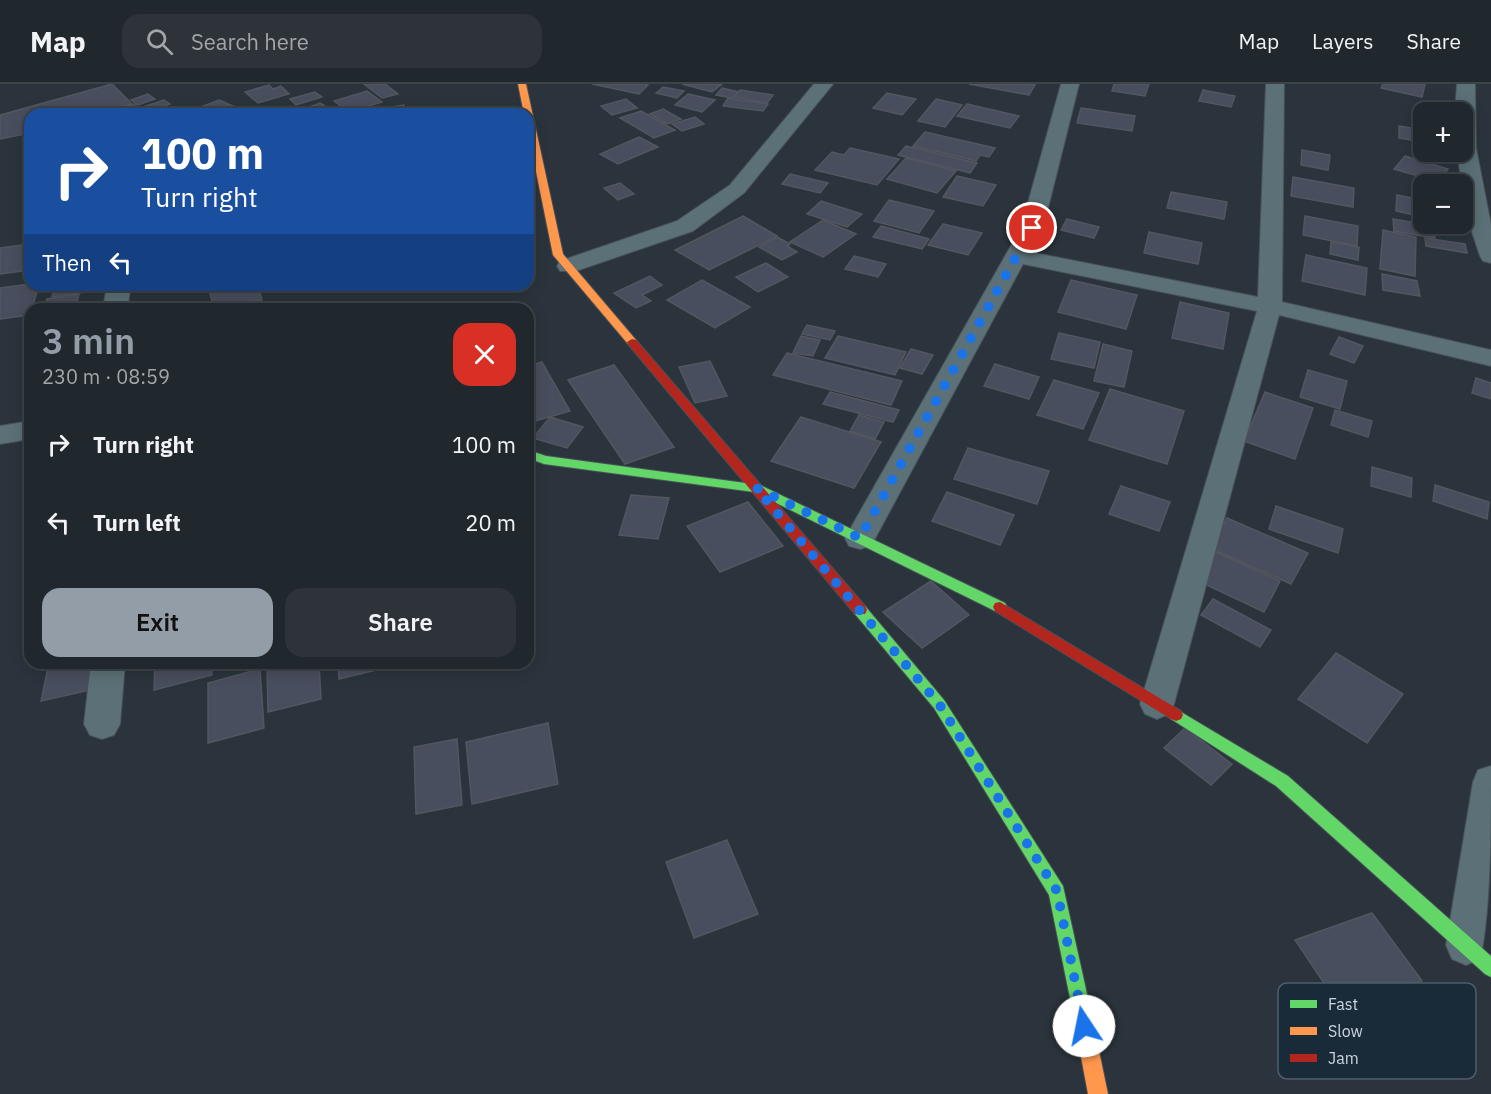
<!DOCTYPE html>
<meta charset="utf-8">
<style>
:root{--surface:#20272d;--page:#2d3339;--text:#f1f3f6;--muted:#a2a5aa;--line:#3d4449;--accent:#939da7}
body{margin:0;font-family:"IBM Plex Sans",sans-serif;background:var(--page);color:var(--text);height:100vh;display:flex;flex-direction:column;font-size:22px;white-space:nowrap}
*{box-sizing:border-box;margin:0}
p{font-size:20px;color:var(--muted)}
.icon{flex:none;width:33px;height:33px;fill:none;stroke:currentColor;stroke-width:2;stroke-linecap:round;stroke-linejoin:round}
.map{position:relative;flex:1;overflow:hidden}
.drawer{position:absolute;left:24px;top:219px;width:510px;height:366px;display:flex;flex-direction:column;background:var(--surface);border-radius:18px;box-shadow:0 3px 15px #0003,0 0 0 2px var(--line)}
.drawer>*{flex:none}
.banner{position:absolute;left:24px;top:24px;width:510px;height:183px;border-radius:18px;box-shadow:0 3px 15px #0003,0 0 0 2px var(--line);background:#1a4fa0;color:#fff;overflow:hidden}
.fabs{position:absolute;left:1413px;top:18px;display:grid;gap:12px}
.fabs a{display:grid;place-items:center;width:60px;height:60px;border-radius:12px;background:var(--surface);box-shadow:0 3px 15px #0003,0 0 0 2px var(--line);font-size:30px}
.pin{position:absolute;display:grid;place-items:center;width:51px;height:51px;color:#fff;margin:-26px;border:3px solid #fff;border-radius:50%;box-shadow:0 2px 6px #0007}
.me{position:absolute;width:66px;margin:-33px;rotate:349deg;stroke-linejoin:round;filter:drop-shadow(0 0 4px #0008)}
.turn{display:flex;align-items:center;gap:21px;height:126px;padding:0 18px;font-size:27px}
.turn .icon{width:78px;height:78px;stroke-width:2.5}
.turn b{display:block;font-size:42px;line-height:51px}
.then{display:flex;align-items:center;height:57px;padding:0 18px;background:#0003;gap:12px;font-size:22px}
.round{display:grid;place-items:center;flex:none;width:63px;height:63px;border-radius:18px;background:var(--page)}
.summary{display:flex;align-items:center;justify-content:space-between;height:102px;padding:0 18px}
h1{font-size:36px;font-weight:600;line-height:45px;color:var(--accent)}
.button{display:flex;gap:12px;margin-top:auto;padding:12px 18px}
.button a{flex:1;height:69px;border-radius:18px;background:var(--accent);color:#111;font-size:24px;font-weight:600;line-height:69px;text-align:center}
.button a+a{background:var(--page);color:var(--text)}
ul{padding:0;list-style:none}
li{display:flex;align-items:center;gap:18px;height:78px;padding:0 18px}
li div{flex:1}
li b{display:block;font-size:22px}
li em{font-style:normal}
header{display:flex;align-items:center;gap:36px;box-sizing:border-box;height:84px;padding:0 30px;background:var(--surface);border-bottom:2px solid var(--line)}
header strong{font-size:28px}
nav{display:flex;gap:33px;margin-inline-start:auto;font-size:21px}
.search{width:420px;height:54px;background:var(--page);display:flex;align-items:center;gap:15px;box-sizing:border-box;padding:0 21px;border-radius:18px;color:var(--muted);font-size:22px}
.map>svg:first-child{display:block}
</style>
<header>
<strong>Map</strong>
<div class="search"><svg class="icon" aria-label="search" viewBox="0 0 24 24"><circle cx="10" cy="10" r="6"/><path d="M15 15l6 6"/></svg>Search here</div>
<nav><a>Map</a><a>Layers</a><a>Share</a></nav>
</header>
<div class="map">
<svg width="1491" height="1010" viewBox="0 0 1491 1010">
<rect width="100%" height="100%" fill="#2b343c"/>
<!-- building -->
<g fill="#494e5e" stroke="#52575f" stroke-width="1.5">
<path d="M 112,0 L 132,20 L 95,30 L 30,30 L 30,49 L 0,55 L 0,31 Z"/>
<path d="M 364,0 L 385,0 L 398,10 L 382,14 Z"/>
<path d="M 592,0 L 643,0 L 648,1 L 639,10 Z"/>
<path d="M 682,0 L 722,0 L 712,8 Z"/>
<path d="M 969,0 L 1030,0 L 1035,1 L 1029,11 Z"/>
<path d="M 1114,0 L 1149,0 L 1145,12 L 1112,7 Z"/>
<path d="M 1383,0 L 1425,0 L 1422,13 L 1381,4 Z"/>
<path d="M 269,1 L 273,5 L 281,2 L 289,10 L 258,19 L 245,8 Z"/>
<path d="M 663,3 L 684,7 L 677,14 L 656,9 Z"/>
<path d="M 722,4 L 739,8 L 732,14 L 716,11 Z"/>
<path d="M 740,6 L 773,11 L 767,19 L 734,13 Z"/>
<path d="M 1203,6 L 1235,12 L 1231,23 L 1199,17 Z"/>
<path d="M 367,7 L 382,18 L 349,28 L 334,17 Z"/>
<path d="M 315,8 L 322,13 L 296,21 L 290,15 Z"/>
<path d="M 887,9 L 916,15 L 902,31 L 873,24 Z"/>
<path d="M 148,10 L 155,15 L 138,21 L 131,16 Z"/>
<path d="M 688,10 L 715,16 L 702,28 L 675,21 Z"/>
<path d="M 728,14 L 768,20 L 763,27 L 723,22 Z"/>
<path d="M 626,15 L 637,24 L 612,31 L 601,22 Z"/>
<path d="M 936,15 L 962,21 L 945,43 L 918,37 Z"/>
<path d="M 164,16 L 170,20 L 146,28 L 140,24 Z"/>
<path d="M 219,16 L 242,26 L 233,30 L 185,29 Z"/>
<path d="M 320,19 L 336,29 L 290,30 Z"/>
<path d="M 134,20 L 142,28 L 112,30 L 109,27 Z"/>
<path d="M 967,20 L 1019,32 L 1010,44 L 957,32 Z"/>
<path d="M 404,21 L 407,30 L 351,29 Z"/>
<path d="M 1081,24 L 1135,32 L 1132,47 L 1077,39 Z"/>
<path d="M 663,25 L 681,35 L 667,40 L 650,30 Z"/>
<path d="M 641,27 L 675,46 L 654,54 L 620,34 Z"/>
<path d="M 695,33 L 704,40 L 682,47 L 672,40 Z"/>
<path d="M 1399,42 L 1417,45 L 1418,57 L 1399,54 Z"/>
<path d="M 925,48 L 995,64 L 989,73 L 980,71 L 976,77 L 913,62 Z"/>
<path d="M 639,53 L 658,63 L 618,80 L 600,70 Z"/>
<path d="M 906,62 L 977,79 L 970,89 L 898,71 Z"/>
<path d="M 850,64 L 899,75 L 877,101 L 815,86 L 832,68 L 844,71 Z"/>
<path d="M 1302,66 L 1330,71 L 1328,86 L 1301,81 Z"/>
<path d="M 1405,72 L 1448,85 L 1439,98 L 1394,85 Z"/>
<path d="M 906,74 L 956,87 L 937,109 L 887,95 Z"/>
<path d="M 790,90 L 828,99 L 820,109 L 782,100 Z"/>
<path d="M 957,92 L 996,101 L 983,122 L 943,113 Z"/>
<path d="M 1293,93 L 1354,104 L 1353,123 L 1291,112 Z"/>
<path d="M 620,99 L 634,110 L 618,116 L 604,104 Z"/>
<path d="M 1171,108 L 1227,118 L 1224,135 L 1167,124 Z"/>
<path d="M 1397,111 L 1424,116 L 1423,133 L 1396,127 Z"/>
<path d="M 889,116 L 934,127 L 919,149 L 874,137 Z"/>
<path d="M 821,117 L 862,130 L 847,143 L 807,130 Z"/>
<path d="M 743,132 L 777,152 L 709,186 L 675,166 Z"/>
<path d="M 1305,132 L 1358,142 L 1357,162 L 1303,151 Z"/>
<path d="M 1067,135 L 1099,143 L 1094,154 L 1061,146 Z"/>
<path d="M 1393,135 L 1433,142 L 1435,154 L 1394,147 Z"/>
<path d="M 823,136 L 856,150 L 823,173 L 790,158 Z"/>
<path d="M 943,140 L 982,149 L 968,171 L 928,161 Z"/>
<path d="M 881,142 L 929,155 L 922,165 L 873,153 Z"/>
<path d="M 1383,146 L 1416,153 L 1415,192 L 1380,185 Z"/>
<path d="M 1149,148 L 1202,159 L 1198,180 L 1144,169 Z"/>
<path d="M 777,153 L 790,160 L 787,162 L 797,168 L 782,176 L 759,163 Z"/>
<path d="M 1425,154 L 1465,160 L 1467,169 L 1426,162 Z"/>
<path d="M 1331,158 L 1359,163 L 1358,176 L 1330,170 Z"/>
<path d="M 30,160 L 22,187 L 0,190 L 0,164 Z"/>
<path d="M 1306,171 L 1367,184 L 1365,211 L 1302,197 Z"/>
<path d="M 854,172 L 886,180 L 878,193 L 845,185 Z"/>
<path d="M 766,179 L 788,193 L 758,208 L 736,193 Z"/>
<path d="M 1382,190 L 1417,197 L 1420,212 L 1383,206 Z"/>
<path d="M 650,192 L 662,201 L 642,211 L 651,217 L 636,224 L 614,209 Z"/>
<path d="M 702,196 L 750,223 L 715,244 L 667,216 Z"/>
<path d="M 1071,196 L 1137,211 L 1126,245 L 1058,228 Z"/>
<path d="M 30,200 L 39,201 L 30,231 L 0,235 L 0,204 Z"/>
<path d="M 55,201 L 99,201 L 98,206 L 52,213 Z"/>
<path d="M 208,201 L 258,201 L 262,216 L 214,225 Z"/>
<path d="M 79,210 L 76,222 L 44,225 L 47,215 Z"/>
<path d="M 1180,218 L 1229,229 L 1223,265 L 1172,254 Z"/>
<path d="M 807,241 L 835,247 L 830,256 L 802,250 Z"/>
<path d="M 1059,249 L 1100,258 L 1094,284 L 1051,275 Z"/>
<path d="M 801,252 L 820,256 L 813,272 L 793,269 Z"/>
<path d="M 838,252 L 906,268 L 895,291 L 825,274 Z"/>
<path d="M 1339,253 L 1363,262 L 1354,279 L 1330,270 Z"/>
<path d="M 1103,260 L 1132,267 L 1124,303 L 1094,297 Z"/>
<path d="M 911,265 L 933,271 L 922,290 L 900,284 Z"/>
<path d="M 787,269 L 902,297 L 891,321 L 773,291 Z"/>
<path d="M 710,277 L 727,312 L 695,319 L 679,283 Z"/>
<path d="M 542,278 L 570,327 L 528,339 L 528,282 Z"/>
<path d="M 995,280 L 1039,293 L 1029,315 L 984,302 Z"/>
<path d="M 614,281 L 674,363 L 625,380 L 568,296 Z"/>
<path d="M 1308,286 L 1347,297 L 1340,325 L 1300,313 Z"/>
<path d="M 1476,294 L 1491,299 L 1491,315 L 1472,309 Z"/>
<path d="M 1054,296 L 1099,309 L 1083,345 L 1037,331 Z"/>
<path d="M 1110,305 L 1184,327 L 1167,380 L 1089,356 Z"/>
<path d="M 830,308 L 899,326 L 893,338 L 823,320 Z"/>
<path d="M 1265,308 L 1313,324 L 1295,375 L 1244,357 Z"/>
<path d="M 1335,326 L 1372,337 L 1368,353 L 1331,341 Z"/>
<path d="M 859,331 L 884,338 L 875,355 L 850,347 Z"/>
<path d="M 550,333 L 583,343 L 567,364 L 533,354 Z"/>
<path d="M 801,333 L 881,358 L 854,404 L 771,377 Z"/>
<path d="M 968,364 L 1049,387 L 1037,420 L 954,395 Z"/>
<path d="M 1372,383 L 1412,394 L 1411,413 L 1371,402 Z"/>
<path d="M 1435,401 L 1489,418 L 1487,435 L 1433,417 Z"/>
<path d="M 1121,402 L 1170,418 L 1159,447 L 1109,430 Z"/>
<path d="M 947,408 L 1014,431 L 1000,461 L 932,437 Z"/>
<path d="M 631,411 L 669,414 L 658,455 L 619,451 Z"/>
<path d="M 748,418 L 783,462 L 720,488 L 687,442 Z"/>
<path d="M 1276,422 L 1343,445 L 1338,469 L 1269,445 Z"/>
<path d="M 1227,434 L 1308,469 L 1291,500 L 1210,464 Z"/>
<path d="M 1214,467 L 1280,497 L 1264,528 L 1196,496 Z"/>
<path d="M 931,497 L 969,531 L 922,564 L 883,528 Z"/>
<path d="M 1213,515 L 1271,546 L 1260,563 L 1201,531 Z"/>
<path d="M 1336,569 L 1403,610 L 1367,659 L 1298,615 Z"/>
<path d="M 49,579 L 120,579 L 117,600 L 41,617 Z"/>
<path d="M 155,579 L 211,579 L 212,591 L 154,606 Z"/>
<path d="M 267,579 L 319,579 L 321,615 L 268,628 Z"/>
<path d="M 338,579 L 385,579 L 385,584 L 339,595 Z"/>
<path d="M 260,585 L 264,644 L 208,659 L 208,599 Z"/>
<path d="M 548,639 L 558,700 L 472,720 L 466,658 Z"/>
<path d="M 1185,644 L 1232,680 L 1211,701 L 1164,664 Z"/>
<path d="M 457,655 L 462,721 L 416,730 L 414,663 Z"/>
<path d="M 727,756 L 758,830 L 694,854 L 666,778 Z"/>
<path d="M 1372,829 L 1422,897 L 1342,926 L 1295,856 Z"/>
</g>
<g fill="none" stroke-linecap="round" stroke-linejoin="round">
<!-- street casing -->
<g stroke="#495158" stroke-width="2">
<g id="street">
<path d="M 814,0 L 833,0 L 744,109 L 693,147 L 576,187 L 560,187 L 557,182 L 560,177 L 677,137 L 730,101 Z"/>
<path d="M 1061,0 L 1079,0 L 1043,144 L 1030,168 L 1258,213 L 1266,0 L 1284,0 L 1282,218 L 1491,266 L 1491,282 L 1279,231 L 1174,620 L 1169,630 L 1157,635 L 1145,630 L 1140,620 L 1257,227 L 1023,180 L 871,462 L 860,465 L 849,462 L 845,454 L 1021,144 Z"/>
<path d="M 1457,0 L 1475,0 L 1476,64 L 1491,141 L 1491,179 L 1483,177 L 1480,172 L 1467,133 L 1457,68 L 1462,68 L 1462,28 L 1455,28 Z"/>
<path d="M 107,201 L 131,201 L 127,225 L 103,225 Z"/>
<path d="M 30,337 L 30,355 L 0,360 L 0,342 Z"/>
<path d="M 91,579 L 125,579 L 120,640 L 114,651 L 102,655 L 90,651 L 84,640 Z"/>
<path d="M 1491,682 C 1491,735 1491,829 1480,875 L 1466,881 L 1452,875 L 1446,861 L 1473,698 L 1478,686 Z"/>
</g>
</g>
<!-- fast casing -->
<g stroke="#495158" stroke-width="2">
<g id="fast">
<path d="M 528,366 L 546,372 L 760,401 L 1005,519 L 1007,523 L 1005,527 L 995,527 L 754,408 L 544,380 L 528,374 Z"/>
<path d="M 860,521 L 865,522 L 944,616 L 1063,802 L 1089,919 L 1086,925 L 1080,928 L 1074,925 L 1071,919 L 1049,811 L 934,624 L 855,530 L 853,526 L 855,522 Z"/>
<path d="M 1176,625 L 1288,692 L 1491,872 L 1491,893 L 1485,890 L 1276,702 L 1171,635 L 1169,631 L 1171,627 Z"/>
</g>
</g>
<!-- slow casing -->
<g stroke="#495158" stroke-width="2">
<g id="slow">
<path d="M 518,0 L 526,0 L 563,170 L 636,256 L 636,260 L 628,260 L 553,171 L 528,48 L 528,30 L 524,30 Z"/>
<path d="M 1080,910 L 1086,913 L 1089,919 L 1108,1010 L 1088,1010 L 1071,919 L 1074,913 Z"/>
</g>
</g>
<!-- jam casing -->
<g stroke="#495158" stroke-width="2">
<g id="jam">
<path d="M 632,255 L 636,256 L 865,522 L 867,526 L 865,530 L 855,530 L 628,260 L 627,258 Z"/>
<path d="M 1000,518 L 1181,627 L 1183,631 L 1181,635 L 1176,637 L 1171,635 L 995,527 L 993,523 L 995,519 Z"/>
</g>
</g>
<!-- street -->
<use href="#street" fill="#5b7177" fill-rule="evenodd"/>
<!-- fast -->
<use href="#fast" fill="#63d668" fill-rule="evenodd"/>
<!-- slow -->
<use href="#slow" fill="#ff974d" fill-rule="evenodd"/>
<!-- jam -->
<use href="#jam" fill="#b3261e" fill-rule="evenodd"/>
</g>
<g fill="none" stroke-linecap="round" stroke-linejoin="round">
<!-- route -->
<path stroke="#1a73e8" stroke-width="10" stroke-dasharray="0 18" d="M 1032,144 L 860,454 L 756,404 L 939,620 L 1057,807 L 1084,942"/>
</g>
<!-- legend -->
<rect x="1278" y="899" width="198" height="96" rx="9" fill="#192a39" stroke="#4e5e6b" stroke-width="1.5"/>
<rect x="1290" y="916" width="27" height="8" fill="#63d668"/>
<rect x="1290" y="943" width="27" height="8" fill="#ff974d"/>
<rect x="1290" y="970" width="27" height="8" fill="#b3261e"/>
<g font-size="16" fill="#cbd6e0">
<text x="1328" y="926">Fast</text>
<text x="1328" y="953">Slow</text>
<text x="1328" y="980">Jam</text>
</g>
</svg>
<div class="fabs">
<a>+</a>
<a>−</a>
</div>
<div class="pin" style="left:1032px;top:144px;background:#d93025"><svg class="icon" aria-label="arrive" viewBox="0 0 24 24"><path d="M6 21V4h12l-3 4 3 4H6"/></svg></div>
<svg class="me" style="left:1084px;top:942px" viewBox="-20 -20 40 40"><circle r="19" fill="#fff"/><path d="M0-13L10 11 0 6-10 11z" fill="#1a73e8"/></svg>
<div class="banner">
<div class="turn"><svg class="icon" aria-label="right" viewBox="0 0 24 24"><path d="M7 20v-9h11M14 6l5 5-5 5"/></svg><div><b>100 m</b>Turn right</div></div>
<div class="then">Then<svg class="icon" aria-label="left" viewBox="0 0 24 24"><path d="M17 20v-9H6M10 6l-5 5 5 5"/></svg></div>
</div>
<section class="drawer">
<div class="summary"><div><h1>3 min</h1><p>230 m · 08:59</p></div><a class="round" style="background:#d93025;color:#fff"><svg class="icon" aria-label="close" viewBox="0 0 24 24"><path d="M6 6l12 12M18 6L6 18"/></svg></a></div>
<ul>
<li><svg class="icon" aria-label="right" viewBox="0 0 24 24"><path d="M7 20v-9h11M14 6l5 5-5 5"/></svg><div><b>Turn right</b></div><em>100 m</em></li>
<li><svg class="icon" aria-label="left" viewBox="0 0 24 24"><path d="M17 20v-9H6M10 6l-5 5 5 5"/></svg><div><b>Turn left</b></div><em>20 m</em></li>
</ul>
<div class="button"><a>Exit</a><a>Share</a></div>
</section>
</div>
